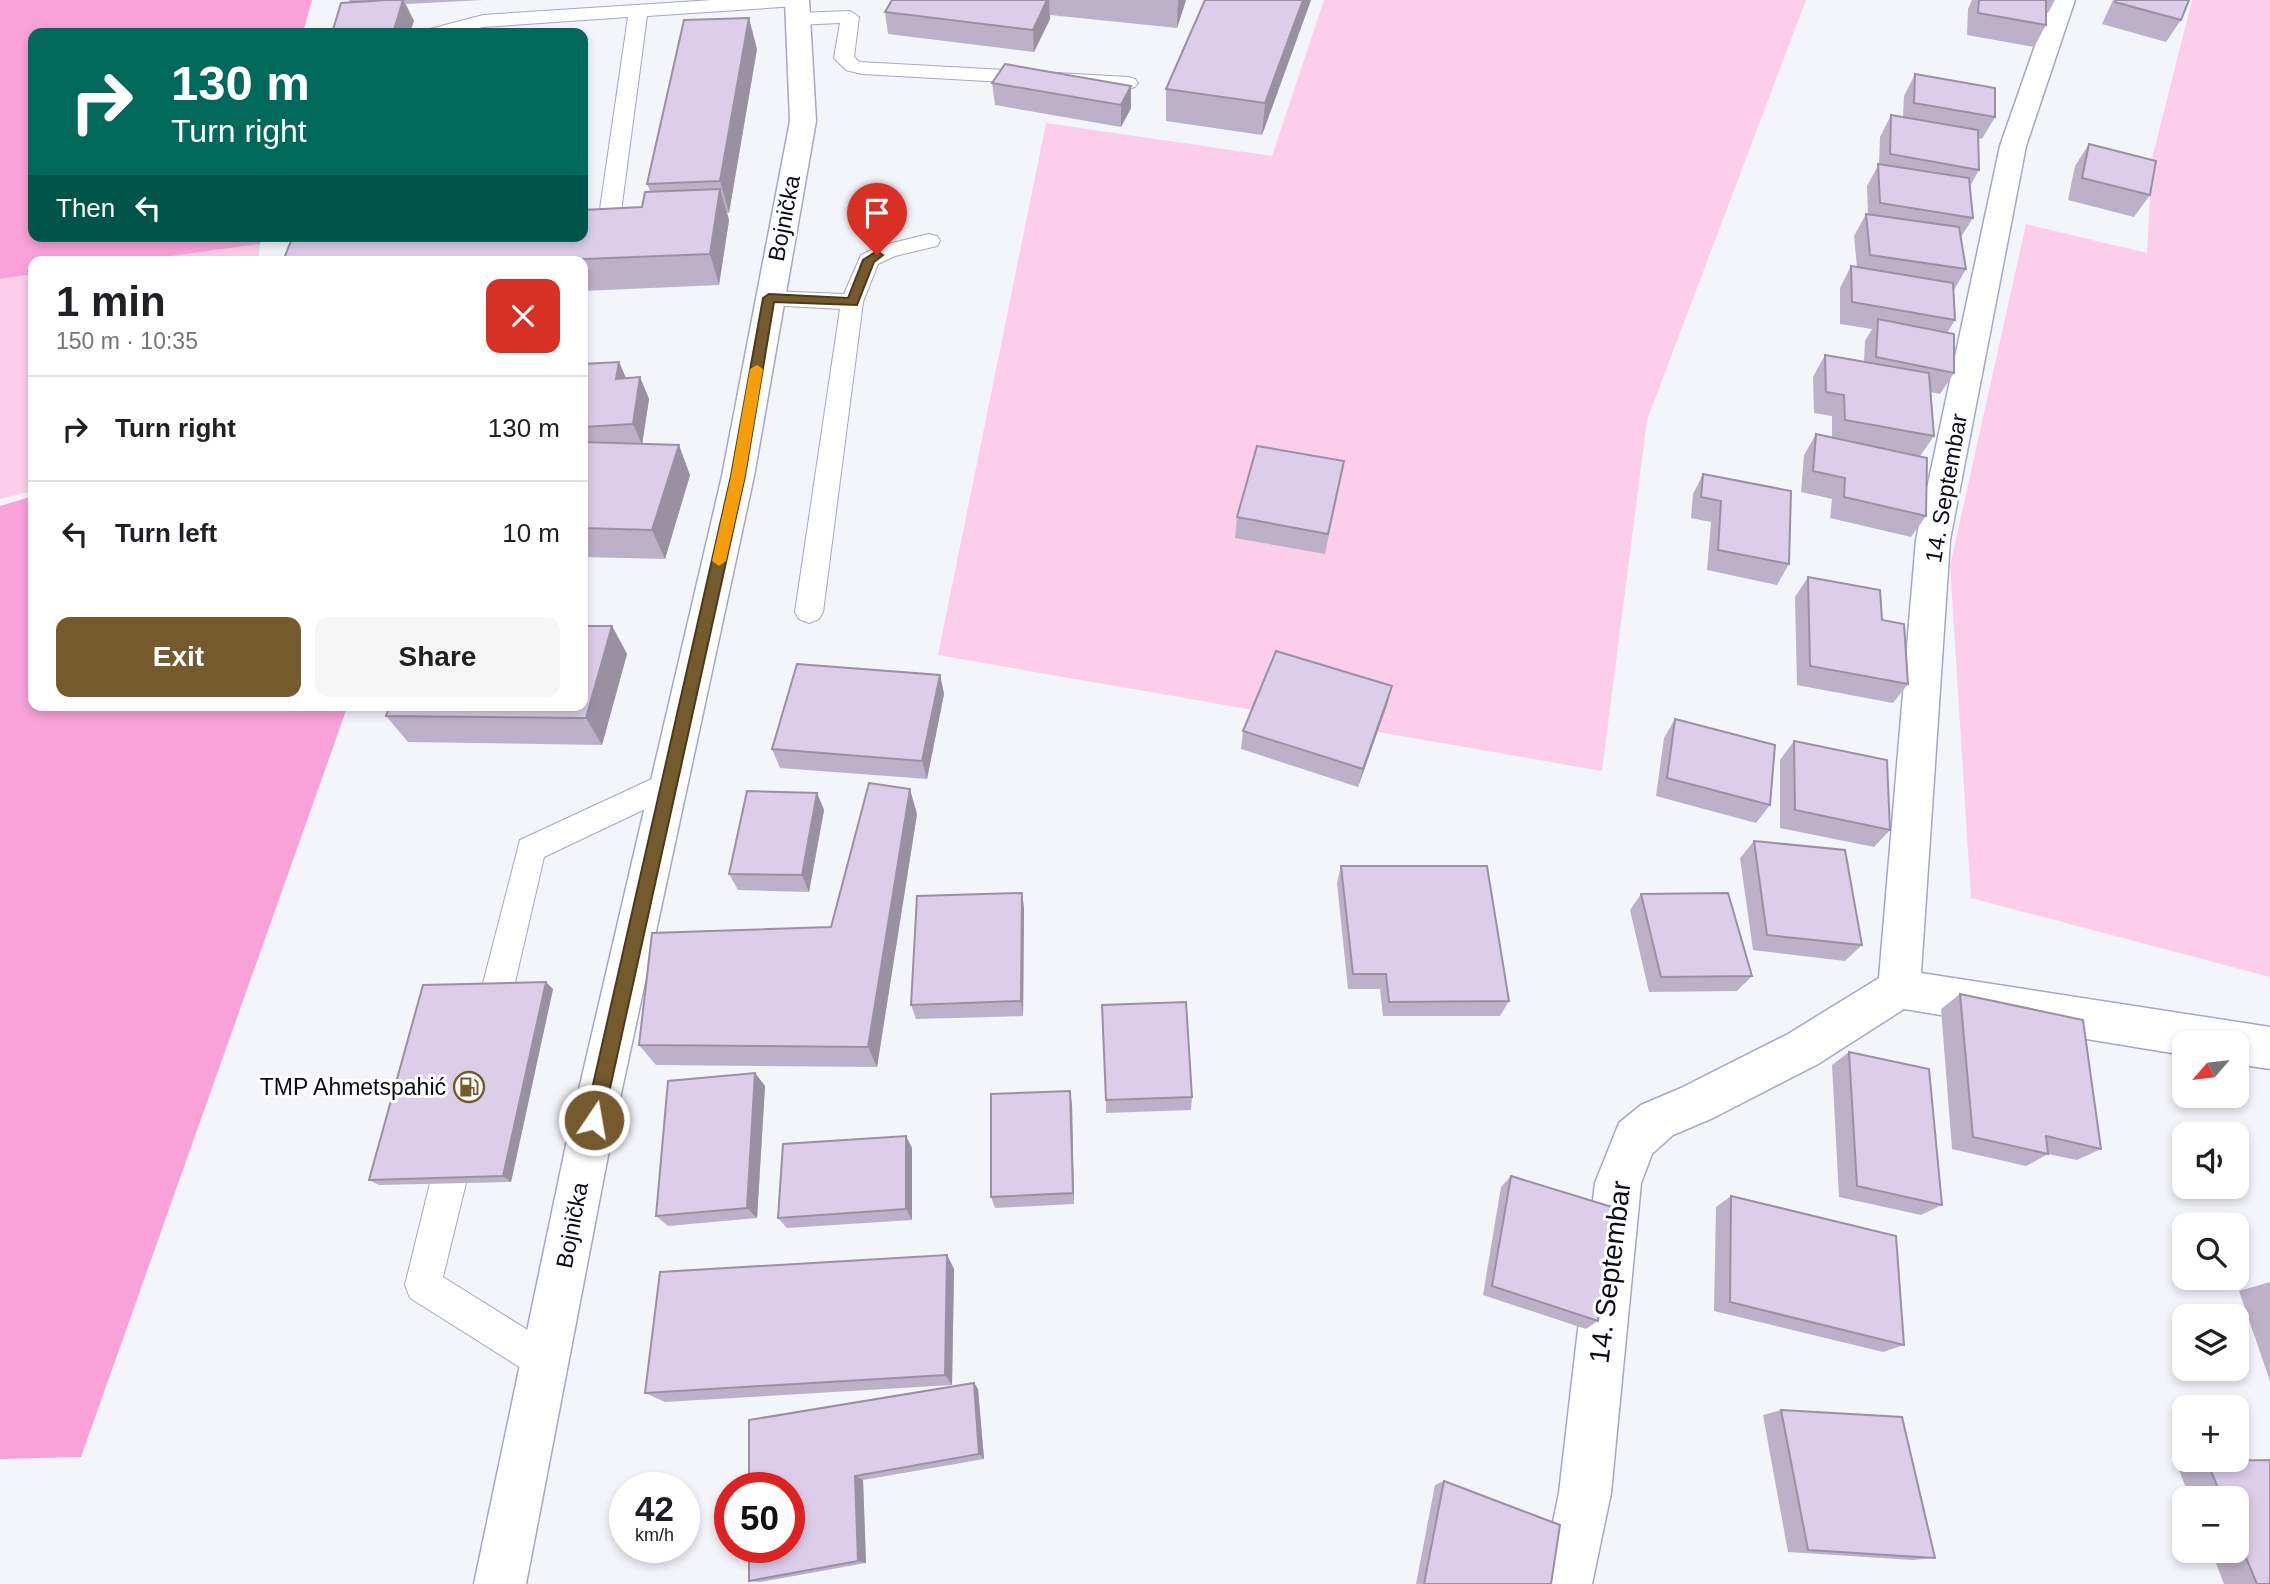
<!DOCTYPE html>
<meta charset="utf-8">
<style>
:root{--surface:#fff;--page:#f6f6f6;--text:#202124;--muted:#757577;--line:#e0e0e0;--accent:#755a2d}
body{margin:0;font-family:Helvetica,sans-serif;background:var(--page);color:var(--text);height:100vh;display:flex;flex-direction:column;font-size:26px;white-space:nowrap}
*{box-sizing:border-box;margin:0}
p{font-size:23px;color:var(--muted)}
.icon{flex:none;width:38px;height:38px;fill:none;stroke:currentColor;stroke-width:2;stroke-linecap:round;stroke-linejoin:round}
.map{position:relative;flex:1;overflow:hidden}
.panel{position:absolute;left:28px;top:256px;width:560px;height:455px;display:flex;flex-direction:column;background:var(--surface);border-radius:14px;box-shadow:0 4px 10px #0003}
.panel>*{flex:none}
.top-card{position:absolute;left:28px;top:28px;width:560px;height:214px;border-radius:14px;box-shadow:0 4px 10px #0003;background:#00695c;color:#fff;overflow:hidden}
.needle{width:46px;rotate:242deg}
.fabs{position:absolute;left:2172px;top:1031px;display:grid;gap:14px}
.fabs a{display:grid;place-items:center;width:77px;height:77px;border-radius:14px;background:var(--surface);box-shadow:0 4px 10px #0003;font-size:35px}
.speed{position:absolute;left:609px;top:1472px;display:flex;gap:14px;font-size:35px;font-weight:700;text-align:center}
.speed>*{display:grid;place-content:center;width:91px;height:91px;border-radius:50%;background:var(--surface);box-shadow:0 4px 10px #0003;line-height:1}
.speed small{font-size:18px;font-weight:400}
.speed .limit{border:10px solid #d22;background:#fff;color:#111}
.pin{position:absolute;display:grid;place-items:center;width:60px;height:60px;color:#fff;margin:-72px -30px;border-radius:50% 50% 50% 0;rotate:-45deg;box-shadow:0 0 7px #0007}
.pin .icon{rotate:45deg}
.me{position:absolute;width:77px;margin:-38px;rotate:12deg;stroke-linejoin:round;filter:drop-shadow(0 0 5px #0008)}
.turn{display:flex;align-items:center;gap:24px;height:147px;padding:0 28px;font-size:32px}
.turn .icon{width:91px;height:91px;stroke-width:2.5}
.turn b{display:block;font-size:49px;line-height:60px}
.then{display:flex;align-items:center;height:66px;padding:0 28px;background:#0003;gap:14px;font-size:26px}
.round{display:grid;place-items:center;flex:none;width:74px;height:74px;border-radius:14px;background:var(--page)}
.headline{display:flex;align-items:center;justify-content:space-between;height:119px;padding:0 28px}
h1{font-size:42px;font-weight:800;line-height:52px}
.button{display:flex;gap:14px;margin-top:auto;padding:14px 28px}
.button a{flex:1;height:80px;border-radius:14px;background:var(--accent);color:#fff;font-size:28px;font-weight:800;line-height:80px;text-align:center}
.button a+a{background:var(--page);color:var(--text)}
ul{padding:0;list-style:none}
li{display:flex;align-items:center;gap:21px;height:105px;padding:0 28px;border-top:2px solid var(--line)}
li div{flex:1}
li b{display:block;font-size:26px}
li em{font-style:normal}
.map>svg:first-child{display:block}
</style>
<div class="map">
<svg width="2270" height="1584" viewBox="0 0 2270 1584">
<rect width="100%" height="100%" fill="#f4f5fb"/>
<!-- green -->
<g fill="#fdceea">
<path d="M 1324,0 L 1806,0 L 1647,420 L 1602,771 L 938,655 L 1046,123 L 1272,156 Z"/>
<path d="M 2192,0 L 2270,0 L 2270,977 L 1971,898 L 1950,566 L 2026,224 L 2147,253 L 2152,158 Z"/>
<path d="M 260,244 L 258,261 L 134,261 Z"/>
<path d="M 33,274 L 33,491 L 0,499 L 0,279 Z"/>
</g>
<!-- forest -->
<g fill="#f9a2da">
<path d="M 0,0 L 312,0 L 303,33 L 33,33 L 33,236 L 261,236 L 260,244 L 134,261 L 33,261 L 33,274 L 0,279 Z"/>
<path d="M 33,496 L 33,705 L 115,705 L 114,710 L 182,705 L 348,705 L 81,1457 L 0,1459 L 0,506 Z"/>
</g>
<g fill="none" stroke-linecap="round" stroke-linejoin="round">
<!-- lane casing -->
<g stroke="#a2a8c5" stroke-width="2">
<g id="lane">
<path d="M 713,0 L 806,0 L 797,6 L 647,16 L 620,219 C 611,231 592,240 577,236 L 583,236 L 583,224 L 599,216 L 628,17 L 483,27 L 458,33 L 427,33 L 430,29 L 483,15 Z"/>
<path d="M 850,11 L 859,17 L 854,57 L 860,62 L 1128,77 L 1135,79 L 1138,83 L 1135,87 L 1128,89 L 862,74 L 846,70 L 834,58 L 840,23 L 797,25 L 788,19 L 797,13 Z"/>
<path d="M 929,234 L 937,236 L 940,241 L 937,246 L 895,256 L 878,264 L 863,302 L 823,612 L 819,619 L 809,623 L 799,619 L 795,612 L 840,309 L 769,305 L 761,303 L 758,298 L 761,293 L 769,291 L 844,294 L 861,255 L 880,246 Z"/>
<path d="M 669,771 L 679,775 L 684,784 L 679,793 L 544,857 L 513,991 L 509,1002 L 497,1006 L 485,1002 L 481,991 L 520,840 Z"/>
<path d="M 448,1165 L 460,1171 L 466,1183 L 443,1277 L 558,1349 L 564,1362 L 558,1375 L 545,1381 L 532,1375 L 410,1298 L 405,1285 L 430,1183 L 436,1171 Z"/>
</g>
</g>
<!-- street casing -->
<g stroke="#a2a8c5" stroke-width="3">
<path id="street" d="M 2051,0 L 2075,0 L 2026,146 L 1950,540 L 1921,973 L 2270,1027 L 2270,1069 L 2236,1064 L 2236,1043 L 2184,1043 L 2184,1055 L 1904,1009 L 1818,1064 L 1713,1118 L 1673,1135 L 1652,1154 L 1641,1183 L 1611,1493 L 1592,1584 L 1540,1584 L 1559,1493 L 1595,1183 L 1619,1123 L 1641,1105 L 1681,1088 L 1788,1034 L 1879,978 L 1916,540 L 2000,146 Z"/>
</g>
<!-- secondary casing -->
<g stroke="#a2a8c5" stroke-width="3">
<path id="secondary" d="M 785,0 L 809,0 L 816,121 L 754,476 L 610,1145 L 526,1584 L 474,1584 L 566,1145 L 722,476 L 790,121 Z"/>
</g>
<!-- lane -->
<use href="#lane" fill="#fff" fill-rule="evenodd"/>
<!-- street -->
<use href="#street" fill="#fff" fill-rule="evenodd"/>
<!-- secondary -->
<use href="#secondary" fill="#fff" fill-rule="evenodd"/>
</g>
<!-- wall -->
<g fill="#bdb0c9">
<path d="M 349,0 L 484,0 L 406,4 L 414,21 L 350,3 Z"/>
<path d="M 892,0 L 1186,0 L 1177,28 L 1050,15 L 1050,19 L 1034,52 L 888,34 L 885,12 Z"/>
<path d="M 1311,0 L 1262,135 L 1166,121 L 1166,89 Z"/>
<path d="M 1972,0 L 2055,0 L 2048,13 L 2046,12 L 2046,25 L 2034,47 L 1967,35 L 1968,9 Z"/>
<path d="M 2113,0 L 2189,0 L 2181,20 L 2166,42 L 2102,24 Z"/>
<path d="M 757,49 L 729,213 L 727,213 L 729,220 L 719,285 L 583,291 L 583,261 L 283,261 L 642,207 L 650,191 L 647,184 Z"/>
<path d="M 1915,74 L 1995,117 L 1982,139 L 1978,138 L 1979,170 L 1970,186 L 1973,218 L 1961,237 L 1966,269 L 1954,290 L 1955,320 L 1947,333 L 1954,373 L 1940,394 L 1930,392 L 1934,436 L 1920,456 L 1926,516 L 1911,537 L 1830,518 L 1832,499 L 1801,492 L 1804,455 L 1816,434 L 1832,437 L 1832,416 L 1814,413 L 1813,377 L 1825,355 L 1864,362 L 1865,341 L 1872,329 L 1840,324 L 1840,288 L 1851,266 L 1857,267 L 1854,236 L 1866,214 L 1868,214 L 1867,186 L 1879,164 L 1880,137 L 1891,115 L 1903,117 L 1904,96 Z"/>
<path d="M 992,83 L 1131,86 L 1131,108 L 1121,127 L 995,105 Z"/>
<path d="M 2089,144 L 2150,195 L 2134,217 L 2068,200 L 2075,166 Z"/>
<path d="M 619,362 L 626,378 L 640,377 L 649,399 L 642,444 L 690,475 L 665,559 L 583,557 L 583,364 Z"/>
<path d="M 1703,474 L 1789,564 L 1777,585 L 1707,570 L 1711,522 L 1691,518 L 1693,494 Z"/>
<path d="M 1340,482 L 1325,554 L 1235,538 L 1237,517 Z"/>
<path d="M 1808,577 L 1882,620 L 1908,684 L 1893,703 L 1797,685 L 1795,597 Z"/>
<path d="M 612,626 L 627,654 L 602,745 L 408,742 L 386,716 Z"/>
<path d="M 940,675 L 944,694 L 927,779 L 780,768 L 772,749 Z"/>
<path d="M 1392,686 L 1387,705 L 1358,787 L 1241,749 L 1243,731 Z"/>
<path d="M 1675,719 L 1770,805 L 1756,823 L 1656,796 L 1664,738 Z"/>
<path d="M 1794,741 L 1890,830 L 1874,847 L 1780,828 L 1780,760 Z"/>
<path d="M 817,793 L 824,810 L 809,892 L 738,890 L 729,874 Z"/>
<path d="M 917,814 L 877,1067 L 656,1065 L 639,1045 L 831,927 Z"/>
<path d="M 1754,841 L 1862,945 L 1845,961 L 1753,950 L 1740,858 Z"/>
<path d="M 1341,866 L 1509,1001 L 1500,1016 L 1383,1016 L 1380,989 L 1348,989 L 1337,883 Z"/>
<path d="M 1022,893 L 1024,909 L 1023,1016 L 916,1019 L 911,1005 Z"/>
<path d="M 1641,894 L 1752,976 L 1737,991 L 1649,992 L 1630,910 Z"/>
<path d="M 553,989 L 511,1182 L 379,1185 L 369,1180 Z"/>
<path d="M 1960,994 L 2101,1149 L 2077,1160 L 2048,1154 L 2026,1166 L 1952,1149 L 1941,1009 Z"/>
<path d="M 1849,1052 L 1942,1205 L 1921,1215 L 1839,1197 L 1832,1065 Z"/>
<path d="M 755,1073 L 765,1086 L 757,1218 L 668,1226 L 656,1216 Z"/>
<path d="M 1192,1097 L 1191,1110 L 1106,1113 L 1106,1100 Z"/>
<path d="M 1072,1104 L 1074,1204 L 995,1208 L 991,1197 Z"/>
<path d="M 906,1136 L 912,1148 L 912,1220 L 787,1228 L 778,1218 Z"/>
<path d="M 1511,1176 L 1598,1321 L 1586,1329 L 1483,1295 L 1501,1187 Z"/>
<path d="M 1731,1196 L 1904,1345 L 1883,1352 L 1714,1311 L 1716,1207 Z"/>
<path d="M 947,1255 L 954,1269 L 952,1385 L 665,1402 L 645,1393 Z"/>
<path d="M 2270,1282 L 2270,1381 L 2239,1291 Z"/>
<path d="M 974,1383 L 978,1389 L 984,1459 L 863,1480 L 866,1563 L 760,1582 L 749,1581 L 789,1488 Z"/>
<path d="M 1781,1410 L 1935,1558 L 1912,1560 L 1788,1552 L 1763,1415 Z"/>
<path d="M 2270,1460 L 2270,1584 L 2224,1584 L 2211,1550 L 2236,1550 L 2236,1498 L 2190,1498 L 2177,1465 L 2207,1461 Z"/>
<path d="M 1444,1481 L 1551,1584 L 1416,1584 L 1435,1485 Z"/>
</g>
<!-- shaded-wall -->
<g fill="#9a90a4">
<path d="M 403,0 L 414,21 L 410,33 L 393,33 Z"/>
<path d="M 1047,0 L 1049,0 L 1050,19 L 1034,52 L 1033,30 Z"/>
<path d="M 1178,0 L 1186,0 L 1177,28 Z"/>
<path d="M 1303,0 L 1311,0 L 1262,135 L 1265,103 Z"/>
<path d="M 749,18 L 757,49 L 729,213 L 720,181 Z"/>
<path d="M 1131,86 L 1131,108 L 1121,127 L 1121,105 Z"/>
<path d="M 720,189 L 729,220 L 719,285 L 710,254 Z"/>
<path d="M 619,362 L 628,383 L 616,379 Z"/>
<path d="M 640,377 L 649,399 L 642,445 L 633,424 Z"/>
<path d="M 679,445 L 690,475 L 665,559 L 652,530 Z"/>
<path d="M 612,626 L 627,654 L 602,745 L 586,718 Z"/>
<path d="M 940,675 L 944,694 L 927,779 L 922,761 Z"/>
<path d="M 1392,686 L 1387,705 L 1358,787 L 1363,769 Z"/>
<path d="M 910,789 L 917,814 L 877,1067 L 868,1047 Z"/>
<path d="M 817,793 L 824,810 L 809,892 L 802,875 Z"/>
<path d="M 1022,893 L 1024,909 L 1023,1016 L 1021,1001 Z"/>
<path d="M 546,982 L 553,989 L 511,1182 L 503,1176 Z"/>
<path d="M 755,1073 L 765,1086 L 757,1218 L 747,1208 Z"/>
<path d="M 1070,1091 L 1072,1104 L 1074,1204 L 1073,1193 Z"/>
<path d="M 906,1136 L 912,1148 L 912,1220 L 906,1209 Z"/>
<path d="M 947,1255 L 954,1269 L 952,1385 L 945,1375 Z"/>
<path d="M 974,1383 L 978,1389 L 984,1459 L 979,1454 Z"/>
<path d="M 855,1476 L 863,1480 L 866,1563 L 858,1561 Z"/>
</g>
<!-- building -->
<g fill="#dccdea" stroke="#9a90a4" stroke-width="2">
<path d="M 387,0 L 403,0 L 393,33 L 332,33 L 341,3 Z"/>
<path d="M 892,0 L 1047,0 L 1033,30 L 885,12 Z"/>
<path d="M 1205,0 L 1303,0 L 1265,103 L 1166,89 Z"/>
<path d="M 1979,0 L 2046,0 L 2046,25 L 1978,13 Z"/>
<path d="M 2116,0 L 2189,0 L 2181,20 L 2115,2 Z"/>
<path d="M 749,18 L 720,181 L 647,184 L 684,20 Z"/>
<path d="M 1005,64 L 1131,86 L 1121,105 L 992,83 Z"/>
<path d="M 1915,74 L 1995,88 L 1995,117 L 1914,103 Z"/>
<path d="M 1891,115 L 1978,130 L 1979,170 L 1890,154 Z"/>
<path d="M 2089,144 L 2156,161 L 2150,195 L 2082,178 Z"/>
<path d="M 1878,164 L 1969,178 L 1973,218 L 1880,203 Z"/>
<path d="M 720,189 L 710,254 L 535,261 L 283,261 L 293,236 L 583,236 L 583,210 L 642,207 L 645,192 Z"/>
<path d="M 1866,214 L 1959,227 L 1966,269 L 1870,255 Z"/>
<path d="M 1851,266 L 1953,283 L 1955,320 L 1852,302 Z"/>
<path d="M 1878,319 L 1954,334 L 1954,373 L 1876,357 Z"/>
<path d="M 1825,355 L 1929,373 L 1934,436 L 1845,420 L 1844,395 L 1826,392 Z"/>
<path d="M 619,362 L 616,379 L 640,377 L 633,424 L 583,427 L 583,364 Z"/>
<path d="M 1816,434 L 1927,458 L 1926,516 L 1844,497 L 1845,478 L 1813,471 Z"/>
<path d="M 583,442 L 679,445 L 652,530 L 583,528 Z"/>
<path d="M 1257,446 L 1344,461 L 1328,534 L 1237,517 Z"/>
<path d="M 1703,474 L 1791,491 L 1789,564 L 1718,550 L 1721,501 L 1701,497 Z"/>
<path d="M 1808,577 L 1880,590 L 1882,620 L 1904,624 L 1908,684 L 1810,666 Z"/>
<path d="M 583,626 L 612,626 L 586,718 L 386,716 L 390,705 L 583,705 Z"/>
<path d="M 1276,651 L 1392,686 L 1363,769 L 1243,731 Z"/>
<path d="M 797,664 L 940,675 L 922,761 L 772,749 Z"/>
<path d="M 1675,719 L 1775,745 L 1770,805 L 1667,778 Z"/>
<path d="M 1794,741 L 1887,760 L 1890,830 L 1795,810 Z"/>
<path d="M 869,783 L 910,789 L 868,1047 L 639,1045 L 652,933 L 831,927 Z"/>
<path d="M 747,791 L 817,793 L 802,875 L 729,874 Z"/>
<path d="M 1754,841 L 1845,850 L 1862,945 L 1767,935 Z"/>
<path d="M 1341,866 L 1487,866 L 1509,1001 L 1389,1002 L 1386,974 L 1353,974 Z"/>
<path d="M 1022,893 L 1021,1001 L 911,1005 L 917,896 Z"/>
<path d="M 1728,893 L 1752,976 L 1661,977 L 1641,894 Z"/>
<path d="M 546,982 L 503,1176 L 369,1180 L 423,985 Z"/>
<path d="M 1960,994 L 2083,1020 L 2101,1149 L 2046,1136 L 2048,1154 L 1973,1137 Z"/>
<path d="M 1186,1002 L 1192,1097 L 1106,1100 L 1102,1005 Z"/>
<path d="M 1849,1052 L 1929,1069 L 1942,1205 L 1857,1186 Z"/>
<path d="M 755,1073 L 747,1208 L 656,1216 L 668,1081 Z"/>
<path d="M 1070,1091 L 1073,1193 L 991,1197 L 991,1094 Z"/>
<path d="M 906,1136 L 906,1209 L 778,1218 L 783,1144 Z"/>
<path d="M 1511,1176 L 1612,1207 L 1598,1321 L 1492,1286 Z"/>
<path d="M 1731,1196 L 1896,1236 L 1904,1345 L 1730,1302 Z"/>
<path d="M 947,1255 L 945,1375 L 645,1393 L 660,1272 Z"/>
<path d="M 974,1383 L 979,1454 L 855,1476 L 858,1561 L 749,1581 L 749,1547 L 789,1547 L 789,1488 L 749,1488 L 749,1420 Z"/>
<path d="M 1781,1410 L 1902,1417 L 1935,1558 L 1808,1550 Z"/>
<path d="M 2270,1460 L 2270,1584 L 2257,1584 L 2236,1534 L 2236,1498 L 2222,1498 L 2207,1461 Z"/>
<path d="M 1444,1481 L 1560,1525 L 1551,1584 L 1424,1584 Z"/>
</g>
<!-- route -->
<path fill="#755a2d" stroke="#4c3a1d" stroke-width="2" d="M 877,251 L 883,255 L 874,262 L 857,305 L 774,302 L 745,476 L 603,1120 L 600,1126 L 594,1129 L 587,1126 L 585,1120 L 731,476 L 763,298 L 769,294 L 848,298 L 863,260 Z"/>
<!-- slow -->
<path fill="#f59e0b" d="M 757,365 L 763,369 L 745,476 L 726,561 L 719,566 L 712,561 L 731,476 L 750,369 Z"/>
<!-- icons -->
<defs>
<g id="fuel-ring" transform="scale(1.575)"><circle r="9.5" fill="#fff" stroke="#755a2d" stroke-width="1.5"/><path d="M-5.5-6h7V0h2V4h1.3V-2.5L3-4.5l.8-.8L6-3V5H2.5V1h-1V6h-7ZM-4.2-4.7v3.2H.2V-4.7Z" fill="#755a2d"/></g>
</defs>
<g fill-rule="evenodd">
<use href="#fuel-ring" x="469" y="1087"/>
</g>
<g text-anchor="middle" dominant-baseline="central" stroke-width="6" stroke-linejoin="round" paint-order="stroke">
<!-- street labels -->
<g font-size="23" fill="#0a0c16" stroke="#fff">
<text transform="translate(784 218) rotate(-79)">Bojnička</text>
<text transform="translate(1946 488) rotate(-80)">14. Septembar</text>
<text transform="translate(572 1225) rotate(-79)">Bojnička</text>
</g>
<!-- poi labels -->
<g font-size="23" fill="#0a0c16" stroke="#fff" text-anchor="end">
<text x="446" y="1087">TMP Ahmetspahić</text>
</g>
<!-- near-street labels -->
<g font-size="28" fill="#0a0c16" stroke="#fff">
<text transform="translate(1610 1272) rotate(-83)">14. Septembar</text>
</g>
</g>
</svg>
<div class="fabs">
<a><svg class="needle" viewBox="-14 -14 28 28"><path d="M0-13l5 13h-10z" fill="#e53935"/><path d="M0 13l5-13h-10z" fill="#757577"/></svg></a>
<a><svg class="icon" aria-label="sound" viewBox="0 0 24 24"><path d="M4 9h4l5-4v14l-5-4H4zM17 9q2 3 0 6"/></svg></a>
<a><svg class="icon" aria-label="search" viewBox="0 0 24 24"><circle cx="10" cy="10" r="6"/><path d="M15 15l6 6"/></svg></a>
<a><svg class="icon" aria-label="layers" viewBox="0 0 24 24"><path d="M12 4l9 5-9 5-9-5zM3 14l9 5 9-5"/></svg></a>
<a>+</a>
<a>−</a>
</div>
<div class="speed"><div>42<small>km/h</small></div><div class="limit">50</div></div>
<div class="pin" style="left:877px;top:255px;background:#d93025"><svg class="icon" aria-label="arrive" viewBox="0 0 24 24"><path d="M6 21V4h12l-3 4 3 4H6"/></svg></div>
<svg class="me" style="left:594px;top:1120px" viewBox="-20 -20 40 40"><circle r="17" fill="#755a2d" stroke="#fff" stroke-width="3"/><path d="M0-11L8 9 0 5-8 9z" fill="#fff"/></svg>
<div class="top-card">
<div class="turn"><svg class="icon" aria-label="right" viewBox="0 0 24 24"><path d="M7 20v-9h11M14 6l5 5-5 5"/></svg><div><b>130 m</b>Turn right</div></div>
<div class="then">Then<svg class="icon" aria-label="left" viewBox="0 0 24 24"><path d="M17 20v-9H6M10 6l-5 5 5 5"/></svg></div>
</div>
<section class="panel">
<div class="headline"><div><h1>1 min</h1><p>150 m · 10:35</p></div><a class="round" style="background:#d93025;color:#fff"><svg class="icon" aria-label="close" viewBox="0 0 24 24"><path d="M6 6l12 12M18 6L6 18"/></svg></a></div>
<ul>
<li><svg class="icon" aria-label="right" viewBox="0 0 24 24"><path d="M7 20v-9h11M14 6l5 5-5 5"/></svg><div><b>Turn right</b></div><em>130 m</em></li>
<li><svg class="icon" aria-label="left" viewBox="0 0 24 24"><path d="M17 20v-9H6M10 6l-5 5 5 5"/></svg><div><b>Turn left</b></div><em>10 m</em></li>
</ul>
<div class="button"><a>Exit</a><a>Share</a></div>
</section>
</div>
